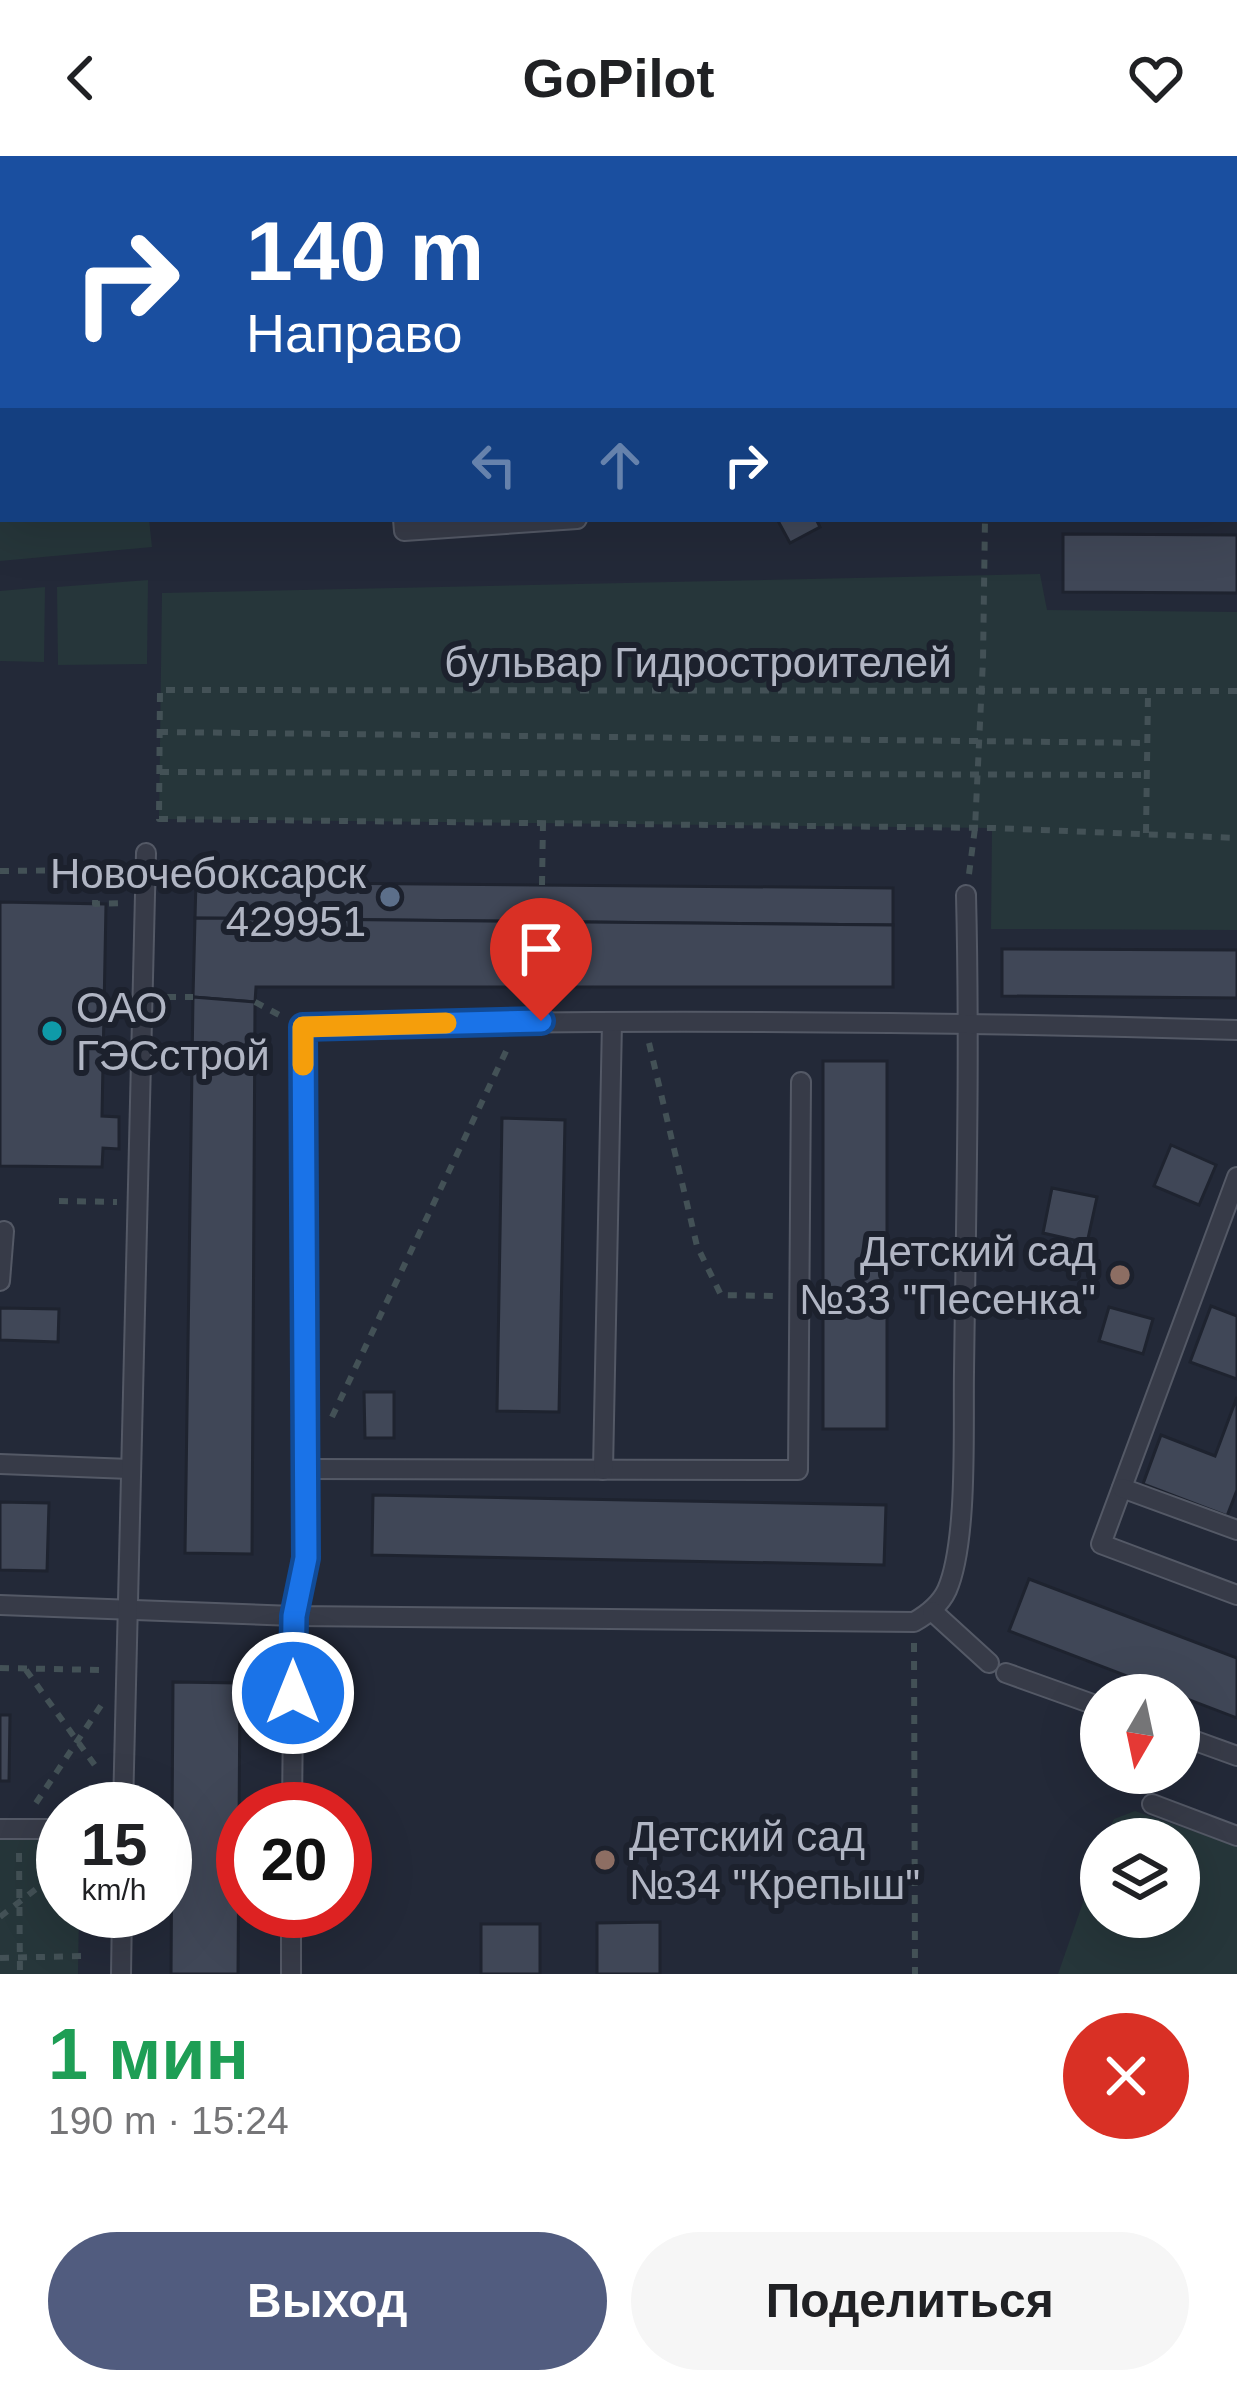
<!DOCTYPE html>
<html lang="ru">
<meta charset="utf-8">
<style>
:root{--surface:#fff;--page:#f6f6f6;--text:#202124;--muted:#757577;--accent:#515c7f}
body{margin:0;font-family:Arial,sans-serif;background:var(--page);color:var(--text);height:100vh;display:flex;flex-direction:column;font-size:45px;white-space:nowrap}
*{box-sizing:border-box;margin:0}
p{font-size:39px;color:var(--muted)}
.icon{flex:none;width:66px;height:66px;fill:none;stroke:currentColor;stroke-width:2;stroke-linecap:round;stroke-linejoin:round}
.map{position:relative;height:1818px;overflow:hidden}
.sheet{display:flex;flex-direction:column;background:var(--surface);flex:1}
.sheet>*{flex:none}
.guide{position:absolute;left:0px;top:0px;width:1239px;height:366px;box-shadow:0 12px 48px #0002;background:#1a4fa0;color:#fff;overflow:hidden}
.needle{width:78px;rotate:189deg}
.controls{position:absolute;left:1080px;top:1518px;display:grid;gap:24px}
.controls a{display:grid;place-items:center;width:120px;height:120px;border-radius:50%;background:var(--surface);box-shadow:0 12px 48px #0002;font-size:60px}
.speed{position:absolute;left:36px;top:1626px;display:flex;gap:24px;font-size:60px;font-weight:700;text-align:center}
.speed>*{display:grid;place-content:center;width:156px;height:156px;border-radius:50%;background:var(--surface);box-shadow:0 12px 48px #0002;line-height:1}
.speed small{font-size:30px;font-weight:400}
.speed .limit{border:18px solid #d22;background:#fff;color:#111}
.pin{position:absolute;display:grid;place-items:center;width:102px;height:102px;color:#fff;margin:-123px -51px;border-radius:50% 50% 50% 0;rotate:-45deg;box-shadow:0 0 12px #0007}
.pin .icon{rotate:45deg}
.me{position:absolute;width:132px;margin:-66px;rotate:0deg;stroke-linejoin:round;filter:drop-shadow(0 0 9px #0008)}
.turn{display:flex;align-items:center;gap:42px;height:252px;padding:0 48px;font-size:54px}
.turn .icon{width:156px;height:156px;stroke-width:2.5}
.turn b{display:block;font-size:84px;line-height:102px}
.lanes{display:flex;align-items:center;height:114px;padding:0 48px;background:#0003;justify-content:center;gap:60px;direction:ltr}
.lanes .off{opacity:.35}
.round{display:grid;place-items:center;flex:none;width:126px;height:126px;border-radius:63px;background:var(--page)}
.head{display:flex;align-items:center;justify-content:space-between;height:204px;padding:0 48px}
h1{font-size:72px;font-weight:600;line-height:90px;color:#1e9e55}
.primary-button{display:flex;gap:24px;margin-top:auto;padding:24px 48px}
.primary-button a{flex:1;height:138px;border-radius:72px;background:var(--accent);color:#fff;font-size:48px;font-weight:600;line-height:138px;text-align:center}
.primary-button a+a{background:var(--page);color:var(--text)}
header{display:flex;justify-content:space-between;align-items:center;height:156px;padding:0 48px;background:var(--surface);font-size:54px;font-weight:600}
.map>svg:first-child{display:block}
</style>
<header><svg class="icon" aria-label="back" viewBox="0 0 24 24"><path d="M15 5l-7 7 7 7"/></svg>GoPilot<svg class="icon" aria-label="heart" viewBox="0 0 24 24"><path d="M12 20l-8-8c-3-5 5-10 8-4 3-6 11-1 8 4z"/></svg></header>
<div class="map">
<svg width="1237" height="1818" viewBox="0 0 1237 1818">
<rect width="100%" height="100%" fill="#232938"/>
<!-- green -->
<g fill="#26363a">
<path d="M 0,0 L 95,0 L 3,3 L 0,97 Z"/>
<path d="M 0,195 L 3,363 L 149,363 L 152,391 L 0,405 Z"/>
<path d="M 1040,418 L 1047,454 L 1237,456 L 1237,774 L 991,773 L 992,672 L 159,663 L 162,437 Z"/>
<path d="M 148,424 L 147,508 L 58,509 L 57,431 Z"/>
<path d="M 45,431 L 44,506 L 0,505 L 0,435 Z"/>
<path d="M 1135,1655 L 1237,1690 L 1237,1818 L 1058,1818 L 1101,1695 L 1101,1761 L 1179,1761 L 1179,1683 L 1105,1683 L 1114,1663 Z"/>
<path d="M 63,1683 L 63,1755 L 79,1755 L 78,1818 L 0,1818 L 0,1684 Z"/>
</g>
<!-- building -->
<g fill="#404757" stroke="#1e232f" stroke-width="3">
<path d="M 663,0 L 735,0 L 736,3 L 664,3 Z"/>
<path d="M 777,363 L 816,363 L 820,371 L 790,387 Z"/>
<path d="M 1063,378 L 1237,379 L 1237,437 L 1063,436 Z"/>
<path d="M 196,726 L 893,732 L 893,769 L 195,762 Z"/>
<path d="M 0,746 L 106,748 L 102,960 L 119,961 L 119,993 L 103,992 L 102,1011 L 0,1010 Z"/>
<path d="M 195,762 L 893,769 L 893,831 L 256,831 L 255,846 L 193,841 Z"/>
<path d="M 1002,793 L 1237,794 L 1237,842 L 1002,840 Z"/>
<path d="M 193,841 L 255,846 L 252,1398 L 185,1397 Z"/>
<rect x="823" y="905" width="64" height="368"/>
<path d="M 502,962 L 565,964 L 559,1256 L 497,1255 Z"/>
<path d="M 1171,989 L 1216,1009 L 1199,1049 L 1154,1030 Z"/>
<path d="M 1052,1032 L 1097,1041 L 1087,1087 L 1043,1077 Z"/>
<path d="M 1211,1150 L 1237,1160 L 1237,1223 L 1190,1206 Z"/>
<path d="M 1109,1151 L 1153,1163 L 1143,1198 L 1099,1185 Z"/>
<path d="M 0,1152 L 59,1153 L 58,1186 L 0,1184 Z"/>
<path d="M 364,1236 L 394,1236 L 394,1282 L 365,1282 Z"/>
<path d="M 1237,1241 L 1237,1334 L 1227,1360 L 1143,1328 L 1161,1279 L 1215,1300 Z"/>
<path d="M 373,1339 L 886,1349 L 884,1409 L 372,1399 Z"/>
<path d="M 0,1346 L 49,1347 L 47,1415 L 0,1414 Z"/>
<path d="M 1029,1423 L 1237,1502 L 1237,1562 L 1009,1475 Z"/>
<path d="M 173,1526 L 240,1527 L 238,1818 L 171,1818 Z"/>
<path d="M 0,1559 L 10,1559 L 9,1625 L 0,1625 Z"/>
<path d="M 660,1766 L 660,1818 L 597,1818 L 597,1767 Z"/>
<rect x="481" y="1768" width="59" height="50"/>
</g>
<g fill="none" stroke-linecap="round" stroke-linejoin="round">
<!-- service casing -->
<g stroke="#545966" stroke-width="22">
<g id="service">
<path d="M 555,0 L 555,3"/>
<path d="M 859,0 L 859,3"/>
<path d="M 1236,28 L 1237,25"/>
<path d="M 1236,333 L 1237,333"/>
<path d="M 403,363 L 404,375 L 577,363"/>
<path d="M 1237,1021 L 1101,1388 L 1237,1439"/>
<path d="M 0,1125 L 4,1075"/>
<path d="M 0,1308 L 130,1313"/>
<path d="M 307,1313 L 798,1314 L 801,926"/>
<path d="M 603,1314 L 612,866"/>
<path d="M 1122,1332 L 1237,1374"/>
<path d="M 0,1449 L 294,1460 L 914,1466 C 928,1458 940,1449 947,1434 C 968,1386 963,1272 964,1216 C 966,1057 970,898 966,739"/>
<path d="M 932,1455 L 989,1507"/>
<path d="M 1006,1517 L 1101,1551"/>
<path d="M 1179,1579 L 1237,1600"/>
<path d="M 1152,1648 L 1237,1680"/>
<path d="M 123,1653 L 146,697"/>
<path d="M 292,1653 L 294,1460 L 306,1403 L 303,870 C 614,863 926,865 1237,874"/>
<path d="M 0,1673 L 63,1673"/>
<path d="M 121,1818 L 122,1755"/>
<path d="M 291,1818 L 291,1755"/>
</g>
</g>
<!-- path -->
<g stroke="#435156" stroke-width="6" stroke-dasharray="9 9" stroke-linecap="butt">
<path d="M 1237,535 L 160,534 L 159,663 L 993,672 L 1237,682"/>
<path d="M 159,576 L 1147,587"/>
<path d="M 160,616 L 1146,619"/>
<path d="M 1146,677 L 1148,538"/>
<path d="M 0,715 L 96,714 L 95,748 L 124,747"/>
<path d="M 969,718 L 975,672 L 983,504 L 985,363"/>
<path d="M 542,729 L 543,667"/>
<path d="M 167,841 L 193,841"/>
<path d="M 255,846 L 283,861"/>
<path d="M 649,887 L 697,1090 L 721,1139 L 775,1140"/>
<path d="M 59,1045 L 117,1046"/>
<path d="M 332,1261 L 509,889"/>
<path d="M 914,1487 L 915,1818"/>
<path d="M 0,1512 L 104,1514"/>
<path d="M 26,1514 L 99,1615"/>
<path d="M 36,1647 L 102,1548"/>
<path d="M 19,1697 L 20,1818"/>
<path d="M 0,1761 L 63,1712"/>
<path d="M 0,1802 L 82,1800"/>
</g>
<!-- service -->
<use href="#service" stroke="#373b48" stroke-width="18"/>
</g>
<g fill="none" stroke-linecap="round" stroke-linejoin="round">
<!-- route casing -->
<g stroke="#114b97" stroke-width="30">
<path id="route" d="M 293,1537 L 294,1460 L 306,1402 L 303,871 L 541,865"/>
</g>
<!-- route -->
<use href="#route" stroke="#1a73e8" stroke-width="21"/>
<!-- slow -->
<path stroke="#f59e0b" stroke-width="21" d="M 303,909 L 303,871 L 446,867"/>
</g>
<!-- markers -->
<circle fill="#5c6f8a" stroke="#1c212d" stroke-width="4.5" cx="390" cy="741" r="12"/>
<circle fill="#0f9aa8" stroke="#1c212d" stroke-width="4.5" cx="52" cy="875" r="12"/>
<g fill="#8d6e63" stroke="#1c212d" stroke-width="4.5">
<circle cx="1120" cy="1119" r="12"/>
<circle cx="605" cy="1704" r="12"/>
</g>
<g text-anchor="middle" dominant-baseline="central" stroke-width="12" stroke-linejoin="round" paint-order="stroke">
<!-- street labels -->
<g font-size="42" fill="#b1b6c4" stroke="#1c212d">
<text x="698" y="506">бульвар Гидростроителей</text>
</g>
<!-- poi labels -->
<g font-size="42" fill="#b1b6c4" stroke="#1c212d" text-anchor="end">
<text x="366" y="717">Новочебоксарск<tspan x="366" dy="48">429951</tspan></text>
<text x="76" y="851" text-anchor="start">ОАО<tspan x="76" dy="48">ГЭСстрой</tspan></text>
<text x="1096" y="1095">Детский сад<tspan x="1096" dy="48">№33 "Песенка"</tspan></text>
<text x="629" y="1680" text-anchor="start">Детский сад<tspan x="629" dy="48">№34 "Крепыш"</tspan></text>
</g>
</g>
</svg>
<div class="controls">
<a><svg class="needle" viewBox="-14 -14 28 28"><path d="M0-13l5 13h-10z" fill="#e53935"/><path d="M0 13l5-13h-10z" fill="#757577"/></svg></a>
<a><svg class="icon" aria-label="layers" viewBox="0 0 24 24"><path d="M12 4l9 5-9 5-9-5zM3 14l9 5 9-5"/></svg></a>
</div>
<div class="speed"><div>15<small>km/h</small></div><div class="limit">20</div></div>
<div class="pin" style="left:541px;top:865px;background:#d93025"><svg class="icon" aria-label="arrive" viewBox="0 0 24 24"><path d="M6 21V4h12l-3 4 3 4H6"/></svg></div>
<svg class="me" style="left:293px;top:1537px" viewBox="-20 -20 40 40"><circle r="17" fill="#1a73e8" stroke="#fff" stroke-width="3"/><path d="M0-11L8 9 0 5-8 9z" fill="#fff"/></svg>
<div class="guide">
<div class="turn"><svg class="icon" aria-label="right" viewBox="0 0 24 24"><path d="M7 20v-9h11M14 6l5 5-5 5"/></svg><div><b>140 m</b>Направо</div></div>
<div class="lanes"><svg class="icon off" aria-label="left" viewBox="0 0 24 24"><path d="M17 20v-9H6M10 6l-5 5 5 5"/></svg><svg class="icon off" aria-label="ahead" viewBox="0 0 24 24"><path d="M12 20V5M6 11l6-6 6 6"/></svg><svg class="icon" aria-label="right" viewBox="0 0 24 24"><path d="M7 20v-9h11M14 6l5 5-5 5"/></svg></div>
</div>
</div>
<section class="sheet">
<div class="head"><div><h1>1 мин</h1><p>190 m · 15:24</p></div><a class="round" style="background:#d93025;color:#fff"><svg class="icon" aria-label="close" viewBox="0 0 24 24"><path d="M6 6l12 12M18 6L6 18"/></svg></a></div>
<div class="primary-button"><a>Выход</a><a>Поделиться</a></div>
</section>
